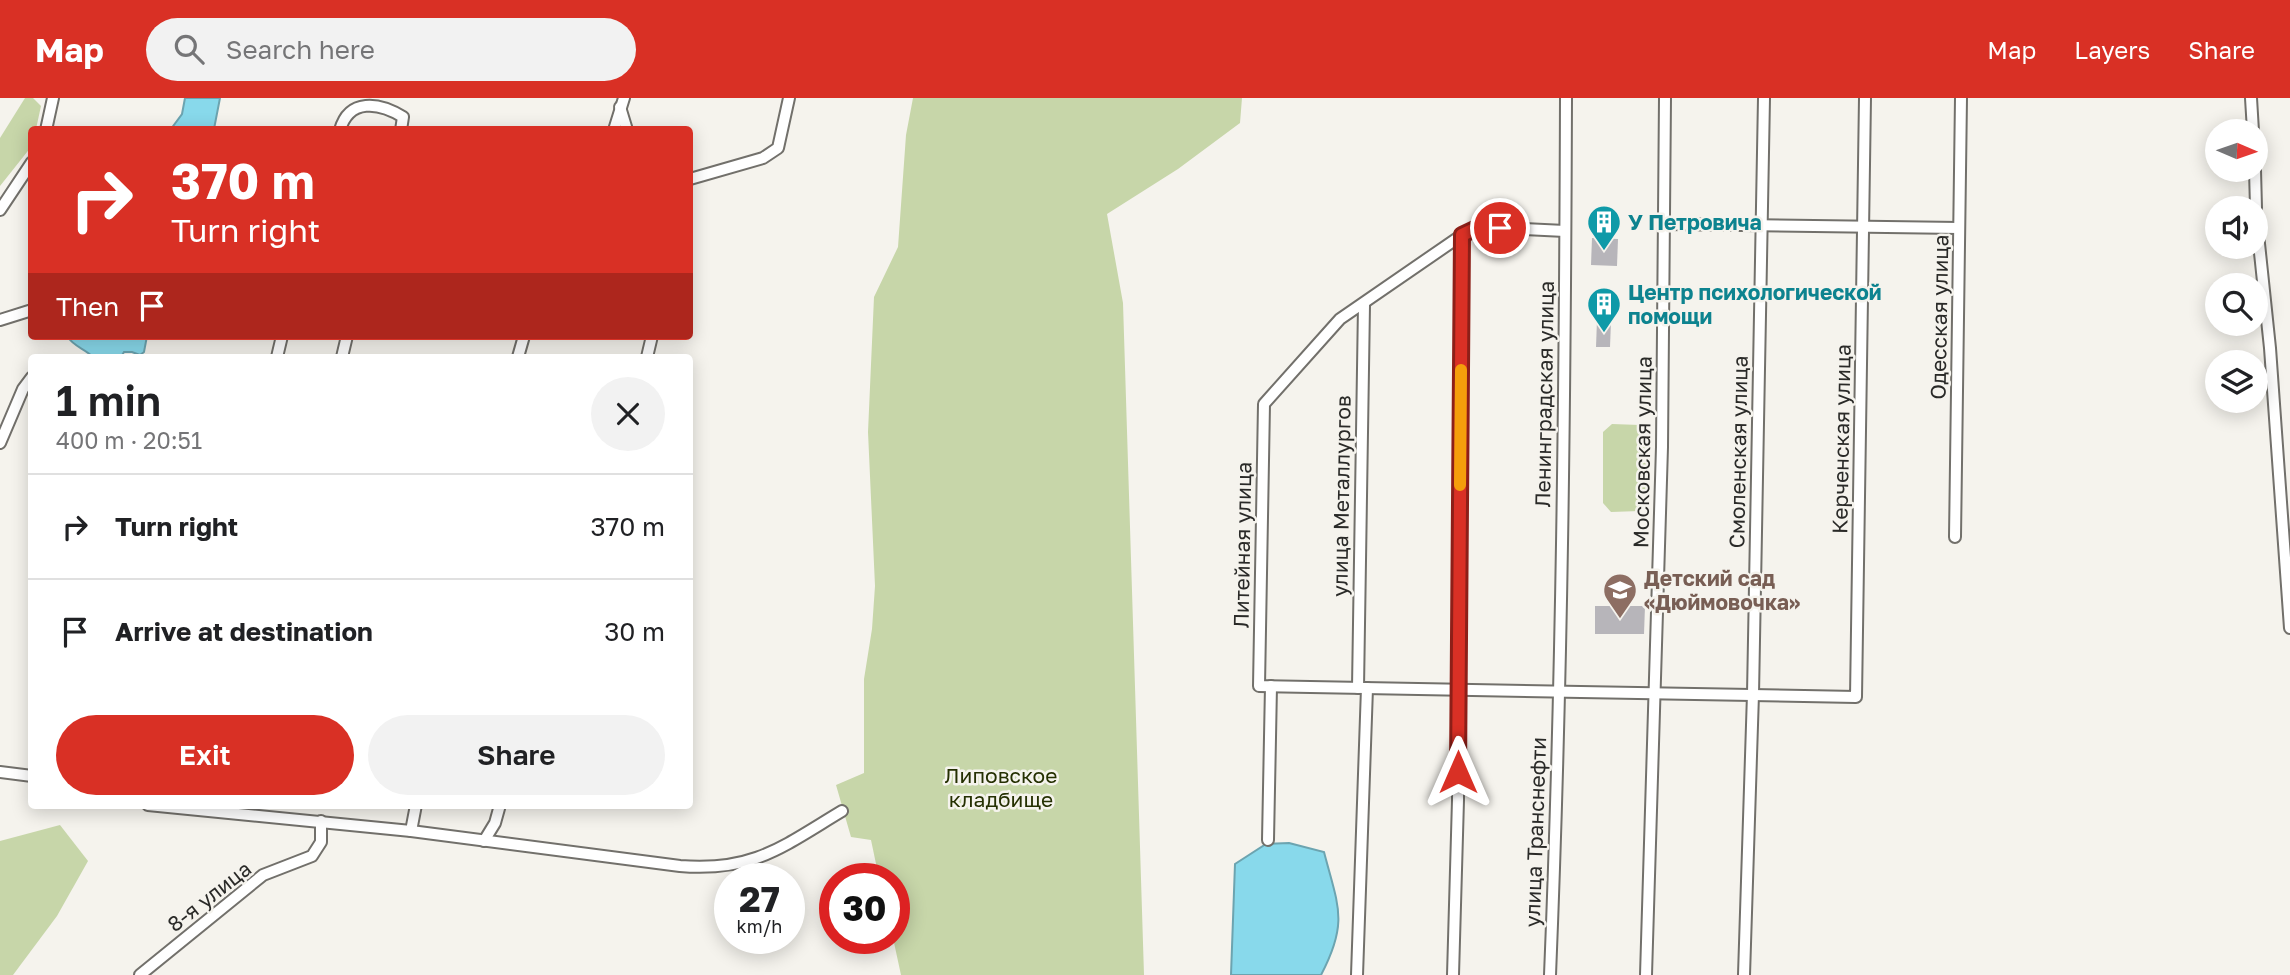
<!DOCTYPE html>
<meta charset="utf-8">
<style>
:root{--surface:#fff;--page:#f2f2f2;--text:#202124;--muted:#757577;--line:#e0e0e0;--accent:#d93025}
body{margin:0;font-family:"Golos Text",sans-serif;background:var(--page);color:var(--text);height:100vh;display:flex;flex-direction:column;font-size:26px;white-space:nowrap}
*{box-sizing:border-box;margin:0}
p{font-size:23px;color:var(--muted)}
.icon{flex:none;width:38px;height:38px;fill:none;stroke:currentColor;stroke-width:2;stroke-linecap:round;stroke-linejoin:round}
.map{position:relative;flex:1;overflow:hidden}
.details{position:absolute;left:28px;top:256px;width:665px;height:455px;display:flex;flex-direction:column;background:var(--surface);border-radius:7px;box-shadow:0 4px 18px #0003}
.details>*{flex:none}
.banner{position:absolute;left:28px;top:28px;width:665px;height:214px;border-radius:7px;box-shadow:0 4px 18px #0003;background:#d93025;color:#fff;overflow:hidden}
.needle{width:46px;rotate:92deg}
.tools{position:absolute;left:2205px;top:21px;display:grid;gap:14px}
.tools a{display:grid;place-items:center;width:63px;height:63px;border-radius:50%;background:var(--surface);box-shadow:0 4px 18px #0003;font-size:35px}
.speed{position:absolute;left:714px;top:765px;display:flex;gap:14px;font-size:35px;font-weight:700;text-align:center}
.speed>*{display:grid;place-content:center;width:91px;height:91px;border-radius:50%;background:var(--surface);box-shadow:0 4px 18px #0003;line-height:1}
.speed small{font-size:18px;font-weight:400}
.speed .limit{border:10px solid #d22;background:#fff;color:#111}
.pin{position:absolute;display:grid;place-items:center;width:60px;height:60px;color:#fff;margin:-30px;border:4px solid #fff;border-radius:50%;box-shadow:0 2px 7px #0007}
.me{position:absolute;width:77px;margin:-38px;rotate:0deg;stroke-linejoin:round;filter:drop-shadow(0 0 5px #0008)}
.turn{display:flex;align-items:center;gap:24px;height:147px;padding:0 28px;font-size:32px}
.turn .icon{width:91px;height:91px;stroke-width:2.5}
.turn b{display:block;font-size:49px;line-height:60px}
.then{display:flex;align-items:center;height:66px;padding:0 28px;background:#0003;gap:14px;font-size:26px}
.round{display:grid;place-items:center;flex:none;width:74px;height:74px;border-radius:37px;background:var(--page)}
.headline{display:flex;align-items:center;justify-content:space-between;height:119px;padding:0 28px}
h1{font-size:42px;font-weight:600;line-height:52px}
.cta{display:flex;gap:14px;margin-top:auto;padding:14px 28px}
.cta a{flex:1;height:80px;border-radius:42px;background:var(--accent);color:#fff;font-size:28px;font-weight:600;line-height:80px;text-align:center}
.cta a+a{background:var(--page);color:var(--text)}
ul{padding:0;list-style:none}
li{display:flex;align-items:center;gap:21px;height:105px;padding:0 28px;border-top:2px solid var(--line)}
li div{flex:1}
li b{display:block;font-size:26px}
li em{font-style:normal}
header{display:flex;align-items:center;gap:42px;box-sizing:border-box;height:98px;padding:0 35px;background:var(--accent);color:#fff}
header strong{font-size:33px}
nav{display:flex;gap:38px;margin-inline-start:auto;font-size:24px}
.search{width:490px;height:63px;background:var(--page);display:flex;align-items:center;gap:18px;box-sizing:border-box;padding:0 24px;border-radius:38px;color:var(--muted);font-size:26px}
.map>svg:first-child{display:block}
</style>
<header>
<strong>Map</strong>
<div class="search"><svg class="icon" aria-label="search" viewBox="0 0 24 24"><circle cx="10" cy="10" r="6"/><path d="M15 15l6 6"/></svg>Search here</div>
<nav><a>Map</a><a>Layers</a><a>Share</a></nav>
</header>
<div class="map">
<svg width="2290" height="877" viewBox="0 0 2290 877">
<rect width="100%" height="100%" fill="#f5f3ed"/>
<!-- green -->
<g fill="#c7d6a9">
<path d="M 25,0 L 33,0 L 41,8 L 36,31 L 32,32 L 31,49 L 0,88 L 0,40 Z"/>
<path d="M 913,0 L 1242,0 L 1240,25 L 1178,71 L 1107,116 L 1123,205 L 1144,877 L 901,877 L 893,840 L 894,780 L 879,780 L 871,742 L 851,739 L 836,687 L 864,675 L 864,581 L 872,531 L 875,488 L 868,334 L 874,199 L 898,149 L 906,37 Z"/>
<path d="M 1612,326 L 1640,327 L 1647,334 L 1647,403 L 1640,413 L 1611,414 L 1603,405 L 1603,334 Z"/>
<path d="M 60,727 L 88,763 L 57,818 L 13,877 L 0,877 L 0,743 Z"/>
</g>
<!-- water -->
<g fill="#88d9eb" stroke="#6ca4b0" stroke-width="2">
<path d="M 185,0 L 220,0 L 214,31 L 171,31 L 182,16 Z"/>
<path d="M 67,238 L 147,238 L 144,254 L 140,257 L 132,254 L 124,254 L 121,259 L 93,259 C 84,250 74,249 67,238 Z"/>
<path d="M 1289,745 L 1324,754 C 1338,808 1349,824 1321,877 L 1231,877 L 1235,766 L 1266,746 Z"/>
</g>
<!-- building -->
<g fill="#b7b5ba">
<path d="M 1592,140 L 1618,141 L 1617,168 L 1591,167 Z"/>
<path d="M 1597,222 L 1611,223 L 1610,249 L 1596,249 Z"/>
<path d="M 1595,508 L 1645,508 L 1644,536 L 1595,536 Z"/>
</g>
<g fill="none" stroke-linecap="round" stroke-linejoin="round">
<!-- street casing -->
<g stroke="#72706b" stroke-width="14">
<g id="street">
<path d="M 2251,0 L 2253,33"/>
<path d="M 620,9 L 627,32"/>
<path d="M 46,32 L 53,0"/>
<path d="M 340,32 C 349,0 379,4 403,19 L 401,32"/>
<path d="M 614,32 L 624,0"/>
<path d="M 2255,72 L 2256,110"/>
<path d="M 690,81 L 763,60 L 778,50 L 789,0"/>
<path d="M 0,112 L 32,64"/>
<path d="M 2256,117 L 2270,250 L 2290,530"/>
<path d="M 1664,126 L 1959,130"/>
<path d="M 1565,133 L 1479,129 L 1462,137 L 1340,221 L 1264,306 L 1259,588 L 1856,599 L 1865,0"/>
<path d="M 0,222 L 32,212"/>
<path d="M 277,259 L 282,238"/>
<path d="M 342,259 L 347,238"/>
<path d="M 518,259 L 524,238"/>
<path d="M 647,259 L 652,238"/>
<path d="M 0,345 L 23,291 L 32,279"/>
<path d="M 1955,439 L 1961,0"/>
<path d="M 1358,590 L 1364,207"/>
<path d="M 0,674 L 32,678"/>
<path d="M 148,707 L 411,733 L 680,768 C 753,774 782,749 842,713"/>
<path d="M 411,733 L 416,707"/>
<path d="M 1268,742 L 1271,588"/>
<path d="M 484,743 L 495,725 L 500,707"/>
<path d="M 140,877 L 263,777 L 312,758 L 321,744 L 321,723"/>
<path d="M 1357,877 L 1367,590"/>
<path d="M 1453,877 L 1458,702 L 1462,137"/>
<path d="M 1550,877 C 1562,585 1565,292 1566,0"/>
<path d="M 1646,877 L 1662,349 L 1665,0"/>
<path d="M 1744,877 L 1753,596 L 1764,0"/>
</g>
</g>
<!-- street -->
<use href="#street" stroke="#fff" stroke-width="10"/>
</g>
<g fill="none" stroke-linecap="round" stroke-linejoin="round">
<!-- route casing -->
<g stroke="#8d1f18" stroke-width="18">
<path id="route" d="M 1458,674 L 1462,137 L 1479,129 L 1500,130"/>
</g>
<!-- route -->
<use href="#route" stroke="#d93025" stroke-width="12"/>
<!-- slow -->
<path stroke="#f59e0b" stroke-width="12" d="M 1460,387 L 1461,272"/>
</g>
<!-- icons -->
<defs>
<g id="building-pin" transform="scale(1.75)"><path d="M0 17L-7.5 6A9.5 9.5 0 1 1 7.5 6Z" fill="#0f9aa8" stroke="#f5f3ed"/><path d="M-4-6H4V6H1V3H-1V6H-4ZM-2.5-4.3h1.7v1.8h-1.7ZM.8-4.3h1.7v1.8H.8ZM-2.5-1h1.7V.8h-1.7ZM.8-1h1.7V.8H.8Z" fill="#fff"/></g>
<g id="school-pin" transform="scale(1.75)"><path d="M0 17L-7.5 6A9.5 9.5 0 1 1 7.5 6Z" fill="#8d6e63" stroke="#f5f3ed"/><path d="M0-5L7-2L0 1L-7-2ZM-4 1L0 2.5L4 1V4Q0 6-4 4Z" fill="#fff"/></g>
</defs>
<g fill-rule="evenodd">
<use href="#building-pin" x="1604" y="124"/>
<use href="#building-pin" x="1604" y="206"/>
<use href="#school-pin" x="1620" y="492"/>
</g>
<g text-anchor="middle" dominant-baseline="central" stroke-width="5" stroke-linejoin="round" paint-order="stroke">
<!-- culture labels -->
<g font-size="21" font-weight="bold" fill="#0d838f" stroke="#f5f3ed" text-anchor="start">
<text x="1628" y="124">У Петровича</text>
<text x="1628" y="194">Центр психологической<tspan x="1628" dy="24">помощи</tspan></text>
</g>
<!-- street labels -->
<g font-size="21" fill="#2a2a28" stroke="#f5f3ed">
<text transform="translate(1939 219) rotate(-89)">Одесская улица</text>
<text transform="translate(1544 296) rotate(-89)">Ленинградская улица</text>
<text transform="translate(1841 341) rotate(-89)">Керченская улица</text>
<text transform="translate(1642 354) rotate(-89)">Московская улица</text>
<text transform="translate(1738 354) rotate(-89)">Смоленская улица</text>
<text transform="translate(1341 398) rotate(-89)">улица Металлургов</text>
<text transform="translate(1242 447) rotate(-89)">Литейная улица</text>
<text transform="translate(1535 734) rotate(-88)">улица Транснефти</text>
<text transform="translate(209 798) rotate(-38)">8-я улица</text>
</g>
<!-- education labels -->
<g font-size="21" font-weight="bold" fill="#785e54" stroke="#f5f3ed" text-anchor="start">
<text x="1644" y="480">Детский сад<tspan x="1644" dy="24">«Дюймовочка»</tspan></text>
</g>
<!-- park labels -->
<g font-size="21" fill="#253002" stroke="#f5f3ed">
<text x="1001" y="677">Липовское<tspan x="1001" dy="24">кладбище</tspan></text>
</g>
</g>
</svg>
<div class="tools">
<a><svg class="needle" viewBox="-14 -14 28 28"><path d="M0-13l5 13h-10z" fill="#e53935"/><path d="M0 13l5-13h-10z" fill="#757577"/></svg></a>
<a><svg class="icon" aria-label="sound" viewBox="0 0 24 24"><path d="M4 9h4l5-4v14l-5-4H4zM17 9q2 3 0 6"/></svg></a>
<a><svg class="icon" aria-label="search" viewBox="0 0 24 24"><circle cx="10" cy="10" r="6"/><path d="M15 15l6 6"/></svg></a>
<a><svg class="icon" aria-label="layers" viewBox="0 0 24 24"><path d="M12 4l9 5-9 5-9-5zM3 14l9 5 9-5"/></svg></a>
</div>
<div class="speed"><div>27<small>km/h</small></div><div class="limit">30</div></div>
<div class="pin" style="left:1500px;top:130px;background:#d93025"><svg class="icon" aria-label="arrive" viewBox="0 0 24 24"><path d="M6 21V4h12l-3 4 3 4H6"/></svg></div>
<svg class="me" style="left:1458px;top:674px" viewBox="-20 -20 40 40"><path d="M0-17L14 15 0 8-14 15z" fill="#d93025" stroke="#fff" stroke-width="4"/></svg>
<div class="banner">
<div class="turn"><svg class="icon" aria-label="right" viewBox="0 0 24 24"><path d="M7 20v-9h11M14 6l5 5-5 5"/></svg><div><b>370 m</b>Turn right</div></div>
<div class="then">Then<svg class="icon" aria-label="arrive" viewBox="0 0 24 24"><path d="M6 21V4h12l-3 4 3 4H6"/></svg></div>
</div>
<section class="details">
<div class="headline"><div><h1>1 min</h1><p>400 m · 20:51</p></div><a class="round"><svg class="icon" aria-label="close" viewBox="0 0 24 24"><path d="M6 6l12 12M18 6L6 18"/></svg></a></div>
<ul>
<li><svg class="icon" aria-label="right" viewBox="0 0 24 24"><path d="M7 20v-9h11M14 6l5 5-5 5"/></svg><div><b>Turn right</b></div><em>370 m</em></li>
<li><svg class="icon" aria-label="arrive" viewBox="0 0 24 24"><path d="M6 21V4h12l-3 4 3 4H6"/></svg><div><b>Arrive at destination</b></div><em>30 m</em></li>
</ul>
<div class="cta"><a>Exit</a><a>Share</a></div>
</section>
</div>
